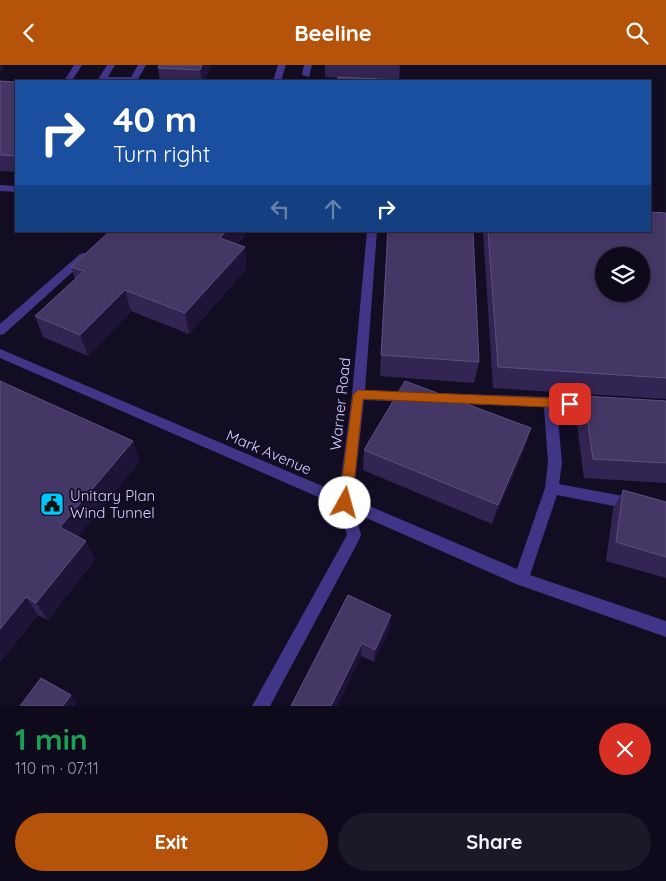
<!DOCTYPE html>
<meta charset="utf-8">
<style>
:root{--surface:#0e0a1b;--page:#1c1828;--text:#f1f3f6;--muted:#9b9aa3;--line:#2e2b3a;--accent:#b45309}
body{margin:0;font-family:Quicksand,sans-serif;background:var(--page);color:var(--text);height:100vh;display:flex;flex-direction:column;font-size:19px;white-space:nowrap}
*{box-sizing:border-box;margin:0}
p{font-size:16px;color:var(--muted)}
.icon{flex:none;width:28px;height:28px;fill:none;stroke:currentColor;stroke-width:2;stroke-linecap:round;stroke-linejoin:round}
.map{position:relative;height:641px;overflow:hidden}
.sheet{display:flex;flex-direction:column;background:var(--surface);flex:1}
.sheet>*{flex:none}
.banner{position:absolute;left:15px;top:15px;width:636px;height:152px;border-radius:0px;box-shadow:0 2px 8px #0003,0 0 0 1px var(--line);background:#1a4fa0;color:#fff;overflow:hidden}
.controls{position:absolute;left:595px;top:182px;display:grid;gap:10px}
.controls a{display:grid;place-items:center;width:55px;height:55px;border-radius:50%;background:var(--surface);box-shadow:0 2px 8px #0003,0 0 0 1px var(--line);font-size:25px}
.pin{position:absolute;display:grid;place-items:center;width:42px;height:42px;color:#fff;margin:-21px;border-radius:10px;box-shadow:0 2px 8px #0006}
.me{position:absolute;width:55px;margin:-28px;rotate:7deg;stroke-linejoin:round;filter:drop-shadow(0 0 4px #0008)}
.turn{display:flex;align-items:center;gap:18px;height:105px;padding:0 15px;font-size:22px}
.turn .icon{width:65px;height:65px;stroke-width:2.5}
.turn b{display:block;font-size:35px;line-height:42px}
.lanes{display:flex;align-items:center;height:48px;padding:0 15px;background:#0003;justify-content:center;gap:25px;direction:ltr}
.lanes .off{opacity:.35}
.round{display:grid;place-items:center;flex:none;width:52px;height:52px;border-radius:26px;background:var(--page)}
.headline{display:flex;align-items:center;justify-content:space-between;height:85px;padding:0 15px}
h1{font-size:30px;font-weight:700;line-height:38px;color:#1e9e55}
.button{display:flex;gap:10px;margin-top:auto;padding:10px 15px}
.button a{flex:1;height:58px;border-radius:30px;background:var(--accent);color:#fff;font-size:20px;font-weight:700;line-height:58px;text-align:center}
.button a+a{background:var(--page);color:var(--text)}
header{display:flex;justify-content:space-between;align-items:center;height:65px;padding:0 15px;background:var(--accent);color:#fff;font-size:22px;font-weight:700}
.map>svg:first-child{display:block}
</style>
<header><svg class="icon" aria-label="back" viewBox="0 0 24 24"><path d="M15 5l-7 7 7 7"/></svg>Beeline<svg class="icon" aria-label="search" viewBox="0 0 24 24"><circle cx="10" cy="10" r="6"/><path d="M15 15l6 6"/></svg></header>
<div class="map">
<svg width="666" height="641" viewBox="0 0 666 641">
<rect width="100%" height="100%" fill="#130d24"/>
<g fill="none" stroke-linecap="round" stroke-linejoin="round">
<!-- minor -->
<g fill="#403586" fill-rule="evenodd">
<path d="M 74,0 L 82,0 L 72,16 L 64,16 Z"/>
<path d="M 107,0 L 115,0 L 108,12 L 131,12 L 138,0 L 146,0 L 137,16 L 97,16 Z"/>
<path d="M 278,0 L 286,0 L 281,16 L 273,16 Z"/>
<path d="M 304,0 L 312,0 L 309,12 L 302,10 Z"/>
<path d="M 0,120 L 16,121 L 16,127 L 0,126 Z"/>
<path d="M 367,166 L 377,166 L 365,325 L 412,327 L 416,329 L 418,332 L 416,335 L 412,337 L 364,335 L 353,434 L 517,504 L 545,423 L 548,398 L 544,342 L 435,338 L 431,336 L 429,333 L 431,330 L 435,328 L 550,332 L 603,338 L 604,341 L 603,344 L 598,346 L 557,342 L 562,398 L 559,419 L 666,439 L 666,451 L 557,430 L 530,510 L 666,556 L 666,572 L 516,519 L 355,448 L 361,470 L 359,475 L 270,641 L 252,641 L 347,470 L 339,441 L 0,293 L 0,284 L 339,428 L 352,330 Z"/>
<path d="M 84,188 L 88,189 L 89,191 L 88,193 L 4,269 L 0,270 L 0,259 L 80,189 Z"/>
</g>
</g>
<!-- wall -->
<g fill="#332553">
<path d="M 159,0 L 211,0 L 204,16 L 160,16 L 158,3 Z"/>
<path d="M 325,0 L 400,0 L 399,16 L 338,16 L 338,13 L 325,12 Z"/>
<path d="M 0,16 L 16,17 L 16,107 L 0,106 Z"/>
<path d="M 666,148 L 666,334 L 493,323 L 483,166 L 650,166 Z"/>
<path d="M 248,166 L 237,179 L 247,203 L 189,269 L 131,246 L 88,291 L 43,272 L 35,251 L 75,214 L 71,202 Z"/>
<path d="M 387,166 L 479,297 L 474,318 L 380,311 Z"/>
<path d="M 0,316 L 140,396 L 78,471 L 95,494 L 48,555 L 38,550 L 0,597 Z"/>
<path d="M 584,331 L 666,336 L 666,418 L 584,413 L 576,352 Z"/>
<path d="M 525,383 L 492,459 L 363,405 L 364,385 Z"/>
<path d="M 623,425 L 666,437 L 666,513 L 606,496 L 613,444 Z"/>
<path d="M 348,530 L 390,563 L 374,597 L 361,591 L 337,641 L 291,641 Z"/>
</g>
<!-- shaded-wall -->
<g fill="#1e1438">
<path d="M 0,0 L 3,0 L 4,5 L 0,7 Z"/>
<path d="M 202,0 L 211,0 L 204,16 L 202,16 L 200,5 Z"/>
<path d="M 226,166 L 248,166 L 222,194 L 220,173 Z"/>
<path d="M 245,182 L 247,203 L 189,269 L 185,248 Z"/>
<path d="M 125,225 L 131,246 L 88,291 L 80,270 Z"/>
<path d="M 531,363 L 525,383 L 492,459 L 498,440 Z"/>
<path d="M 133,376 L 140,396 L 70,481 L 60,462 Z"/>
<path d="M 86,476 L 95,494 L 48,555 L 36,538 Z"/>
<path d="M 26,532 L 38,550 L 0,597 L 0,564 Z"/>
<path d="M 391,550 L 390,563 L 374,597 L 375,585 Z"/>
<path d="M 362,578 L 361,591 L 337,641 L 331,641 Z"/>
<path d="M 71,630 L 77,638 L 74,641 L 63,641 Z"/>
</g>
<!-- building -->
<g fill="#453765" stroke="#5c4f7e" fill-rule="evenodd">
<path d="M 159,0 L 202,0 L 200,5 L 158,3 Z"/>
<path d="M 338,12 L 398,15 L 398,16 L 338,16 Z"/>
<path d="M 0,16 L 16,17 L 16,91 L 0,90 Z"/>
<path d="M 650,147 L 666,148 L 666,313 L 498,302 L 488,166 L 650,166 ZM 604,191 L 641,191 L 641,229 L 604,229 Z"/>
<path d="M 110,166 L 226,166 L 220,173 L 245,182 L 185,248 L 125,225 L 80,270 L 35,251 L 84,206 L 71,202 Z"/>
<path d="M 388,166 L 473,166 L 479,297 L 381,290 Z"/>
<path d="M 0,316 L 133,376 L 60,462 L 86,476 L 36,538 L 26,532 L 0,564 Z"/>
<path d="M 405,316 L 531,363 L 498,440 L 364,385 Z"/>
<path d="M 584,331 L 666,336 L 666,398 L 593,394 Z"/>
<path d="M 623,425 L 666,437 L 666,492 L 616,477 Z"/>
<path d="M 348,530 L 391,550 L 375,585 L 362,578 L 331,641 L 291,641 Z"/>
<path d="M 41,613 L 71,630 L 63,641 L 20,641 Z"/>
</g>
<!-- route -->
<path fill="#b45309" stroke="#753606" d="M 358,325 L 570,334 L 576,339 L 570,343 L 363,334 L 352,438 L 350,441 L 345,443 L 341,441 L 339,438 L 353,330 Z"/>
<!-- icons -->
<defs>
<g id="civic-square" transform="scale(1.25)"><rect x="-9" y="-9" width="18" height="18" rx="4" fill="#00c8fa" stroke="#130d24"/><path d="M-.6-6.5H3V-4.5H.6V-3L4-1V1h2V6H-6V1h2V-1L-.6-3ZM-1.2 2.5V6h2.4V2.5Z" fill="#111"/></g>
</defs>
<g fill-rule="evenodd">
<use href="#civic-square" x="52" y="439"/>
</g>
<g text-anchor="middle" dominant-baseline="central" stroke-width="4" stroke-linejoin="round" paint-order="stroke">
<!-- street labels -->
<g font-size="15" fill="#dacfff" stroke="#130d24">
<text transform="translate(340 339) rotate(-84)">Warner Road</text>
<text transform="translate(269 387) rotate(23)">Mark Avenue</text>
</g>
<!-- poi labels -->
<g font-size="15" fill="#dacfff" stroke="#130d24" text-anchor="start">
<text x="70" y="430">Unitary Plan<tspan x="70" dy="17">Wind Tunnel</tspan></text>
</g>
</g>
</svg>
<div class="controls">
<a><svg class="icon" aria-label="layers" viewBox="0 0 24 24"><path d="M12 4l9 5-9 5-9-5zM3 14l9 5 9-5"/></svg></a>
</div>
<div class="pin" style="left:570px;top:339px;background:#d93025"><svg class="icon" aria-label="arrive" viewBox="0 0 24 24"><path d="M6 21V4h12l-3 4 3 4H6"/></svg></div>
<svg class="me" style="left:345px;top:438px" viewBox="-20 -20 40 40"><circle r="19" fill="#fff"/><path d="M0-13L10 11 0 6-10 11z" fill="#b45309"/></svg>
<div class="banner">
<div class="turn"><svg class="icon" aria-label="right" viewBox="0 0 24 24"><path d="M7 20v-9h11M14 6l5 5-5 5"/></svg><div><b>40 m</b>Turn right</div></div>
<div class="lanes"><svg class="icon off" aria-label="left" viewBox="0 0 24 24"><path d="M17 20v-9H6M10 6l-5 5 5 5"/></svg><svg class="icon off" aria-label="ahead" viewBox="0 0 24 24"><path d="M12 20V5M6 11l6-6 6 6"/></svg><svg class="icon" aria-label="right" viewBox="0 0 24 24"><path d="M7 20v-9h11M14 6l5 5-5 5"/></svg></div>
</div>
</div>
<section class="sheet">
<div class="headline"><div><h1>1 min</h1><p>110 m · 07:11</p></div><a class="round" style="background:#d93025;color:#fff"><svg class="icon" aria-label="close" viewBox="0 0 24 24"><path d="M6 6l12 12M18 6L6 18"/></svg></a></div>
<div class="button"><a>Exit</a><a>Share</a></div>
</section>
